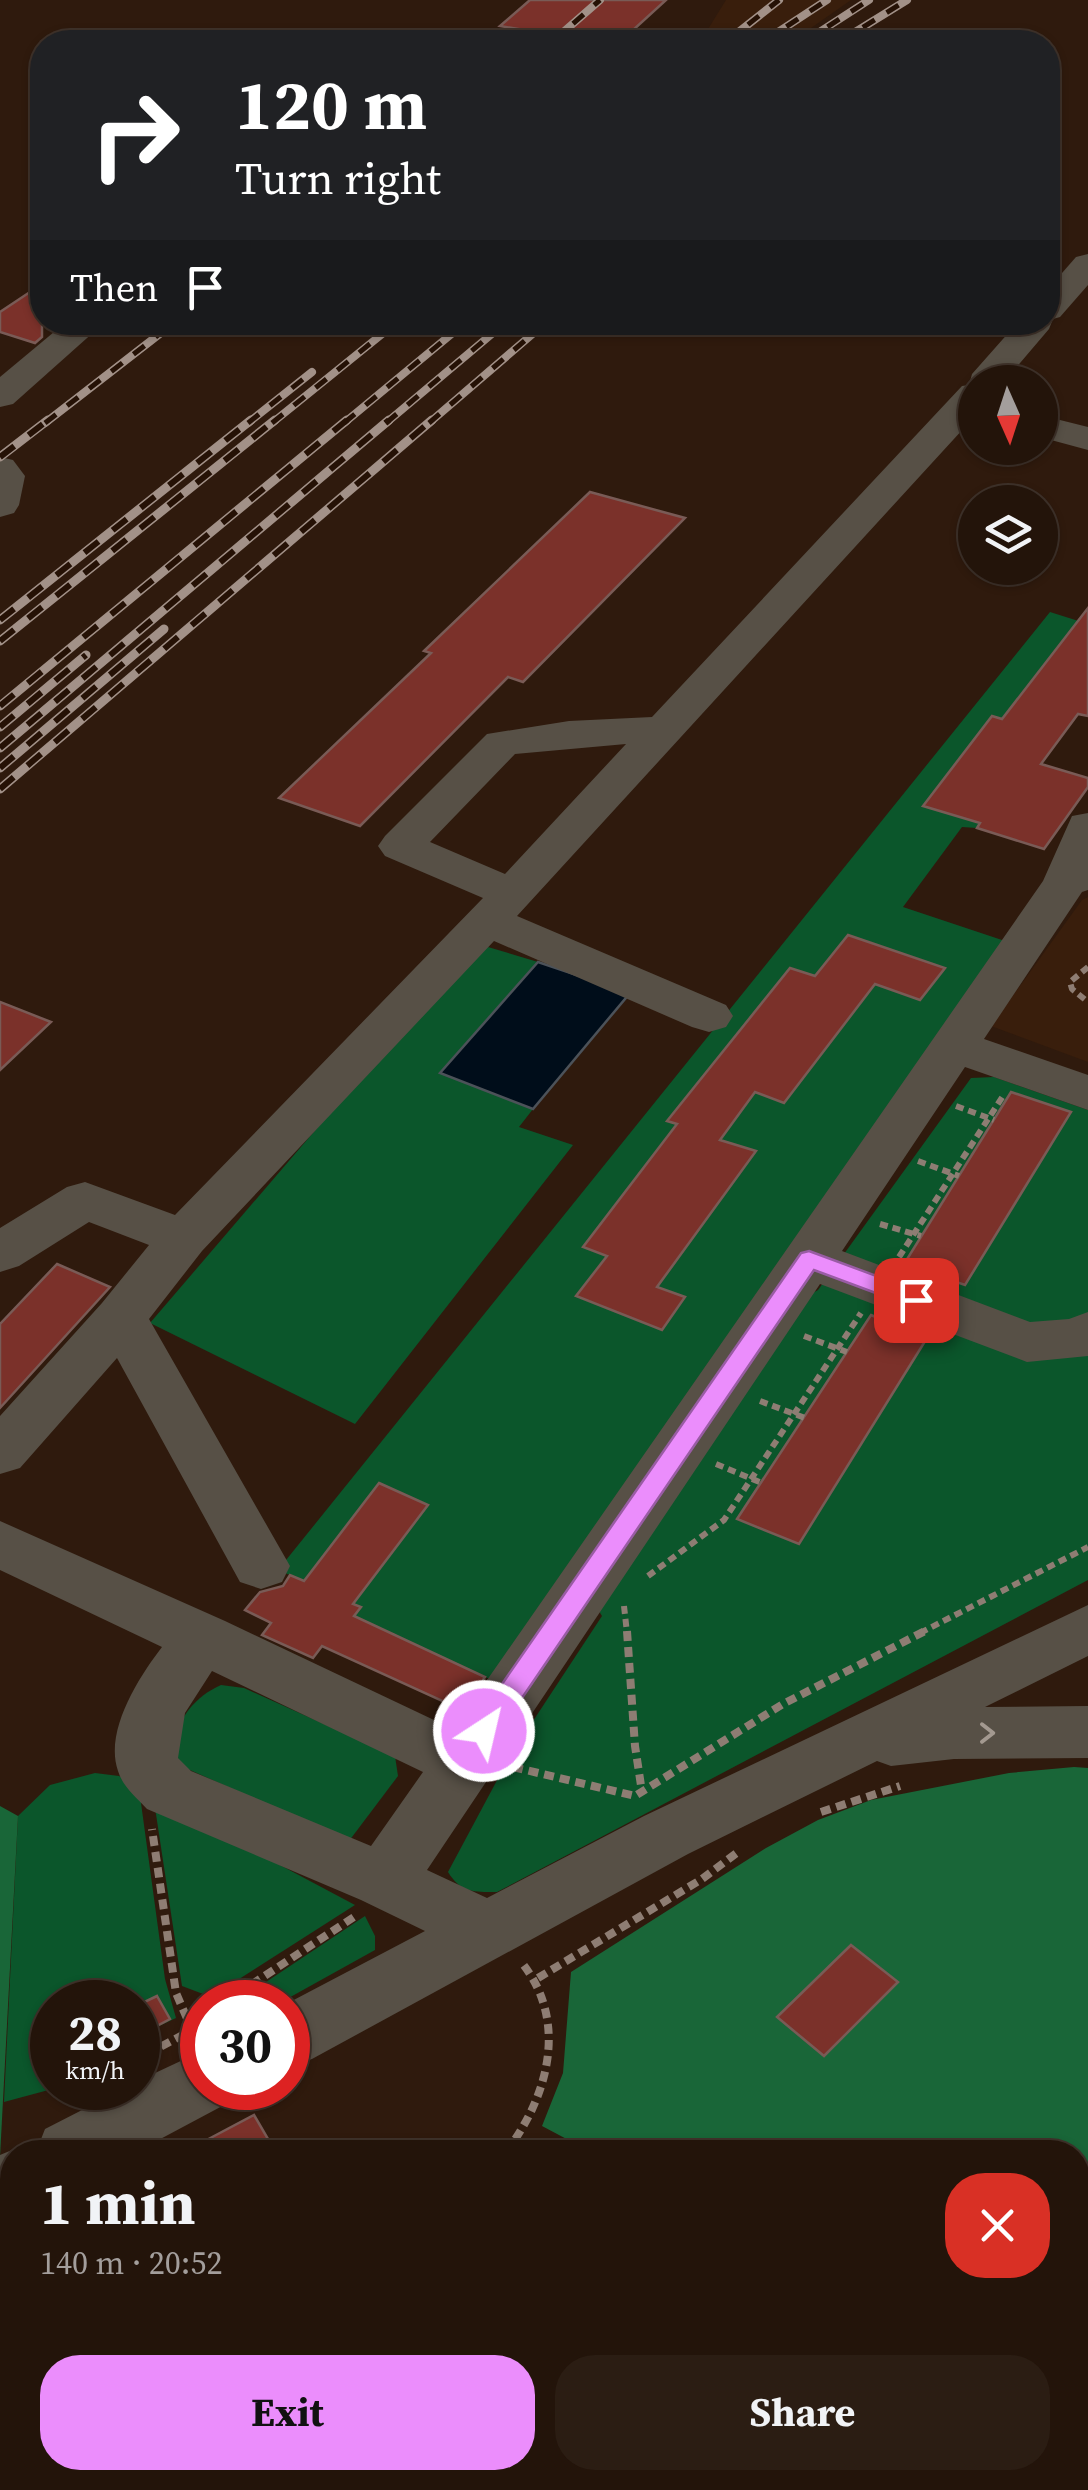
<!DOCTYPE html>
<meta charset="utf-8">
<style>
:root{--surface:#23140a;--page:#2b1d13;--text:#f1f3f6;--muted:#a39e9c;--line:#40332b;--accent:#eb8dfc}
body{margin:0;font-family:"Source Serif 4",serif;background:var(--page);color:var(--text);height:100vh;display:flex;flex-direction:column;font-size:38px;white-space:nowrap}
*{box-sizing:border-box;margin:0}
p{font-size:32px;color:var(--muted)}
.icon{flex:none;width:55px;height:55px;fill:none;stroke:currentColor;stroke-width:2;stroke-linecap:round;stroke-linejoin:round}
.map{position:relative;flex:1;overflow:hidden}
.panel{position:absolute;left:0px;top:2140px;width:1090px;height:350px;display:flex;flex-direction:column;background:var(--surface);border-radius:40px 40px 0 0;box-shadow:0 2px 8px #0004,0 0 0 2px var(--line)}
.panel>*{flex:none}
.hud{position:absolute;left:30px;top:30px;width:1030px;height:305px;border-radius:40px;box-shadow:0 2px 8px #0004,0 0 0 2px var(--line);background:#202124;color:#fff;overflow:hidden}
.needle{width:65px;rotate:177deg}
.buttons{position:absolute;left:958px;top:365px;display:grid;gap:20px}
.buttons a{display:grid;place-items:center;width:100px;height:100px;border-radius:50%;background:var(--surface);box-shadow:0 2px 8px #0004,0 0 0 2px var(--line);font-size:50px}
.speed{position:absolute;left:30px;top:1980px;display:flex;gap:20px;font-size:50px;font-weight:700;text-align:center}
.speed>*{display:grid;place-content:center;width:130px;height:130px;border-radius:50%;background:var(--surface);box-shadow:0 2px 8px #0004,0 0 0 2px var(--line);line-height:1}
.speed small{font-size:25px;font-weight:400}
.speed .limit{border:15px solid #d22;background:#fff;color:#111}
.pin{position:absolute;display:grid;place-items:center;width:85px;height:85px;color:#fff;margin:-42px;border-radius:20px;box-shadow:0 5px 15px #0006}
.me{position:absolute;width:110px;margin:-55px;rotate:35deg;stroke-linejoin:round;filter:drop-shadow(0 0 8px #0008)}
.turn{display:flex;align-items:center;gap:35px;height:210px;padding:0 40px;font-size:45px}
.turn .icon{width:130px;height:130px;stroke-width:2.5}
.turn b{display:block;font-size:70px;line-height:85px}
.then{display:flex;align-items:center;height:95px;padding:0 40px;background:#0003;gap:20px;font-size:38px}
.round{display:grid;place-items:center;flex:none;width:105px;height:105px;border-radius:40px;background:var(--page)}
.headline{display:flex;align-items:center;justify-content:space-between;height:170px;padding:0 40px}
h1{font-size:60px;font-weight:700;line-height:75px}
.primary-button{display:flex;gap:20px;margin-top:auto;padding:20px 40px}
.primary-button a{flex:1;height:115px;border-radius:40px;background:var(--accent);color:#111;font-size:40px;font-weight:700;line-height:115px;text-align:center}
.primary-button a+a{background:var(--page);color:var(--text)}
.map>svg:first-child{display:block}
</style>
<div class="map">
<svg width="1088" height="2490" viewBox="0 0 1088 2490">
<rect width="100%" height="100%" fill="#2f1a0d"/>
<!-- built -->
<g fill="#391e0c">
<path d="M 726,0 L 851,0 L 791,42 L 700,42 Z"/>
<path d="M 1088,897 L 1088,1062 L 991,1026 L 1082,900 Z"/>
<path d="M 237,2478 L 480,2478 L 468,2490 L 251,2490 Z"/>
</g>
<!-- green -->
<g fill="#0b562b" fill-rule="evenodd">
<path d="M 1050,612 L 1088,624 L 1041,692 L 924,806 L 980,823 L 977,828 L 962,827 L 903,907 L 1008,942 L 494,1681 L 354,1616 L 353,1604 L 427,1504 L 379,1483 L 304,1581 L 278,1570 ZM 849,935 L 944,969 L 920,1000 L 864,980 L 784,1103 L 755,1092 L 719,1140 L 755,1151 L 654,1286 L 685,1298 L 663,1329 L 577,1296 L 599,1265 L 607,1268 L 614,1259 L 677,1124 L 668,1120 L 790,968 L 815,976 Z"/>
<path d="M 488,947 L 538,962 L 440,1073 L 533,1109 L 519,1127 L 573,1145 L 355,1424 L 150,1323 L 468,952 Z"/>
<path d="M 994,1077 L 1088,1110 L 1088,1580 L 497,1892 C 474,1892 461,1893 448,1872 L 510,1756 L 602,1616 L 594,1603 L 802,1299 L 818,1290 L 971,1078 Z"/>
<path d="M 221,1685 L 244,1688 L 395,1756 L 398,1776 L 349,1841 L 181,1766 C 165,1733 189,1699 221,1685 Z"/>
<path d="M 95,1773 L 119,1776 L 146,1789 L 141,1803 L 165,1979 L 176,2018 L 138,2036 L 138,2002 L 52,2002 L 52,2088 L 56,2088 L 4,2102 L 18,1816 L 50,1785 Z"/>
<path d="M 154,1801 L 190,1817 L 355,1905 L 211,1997 L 182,1986 Z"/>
<path d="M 365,1916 L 375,1936 L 375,1950 L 285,2000 L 236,2002 Z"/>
</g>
<!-- forest -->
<g fill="#196638">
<path d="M 1074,1767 L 1088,1768 L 1088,2305 L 1078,2307 L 1078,2152 L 591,2152 L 542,2126 L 563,2073 L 571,1972 L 766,1848 L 818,1820 L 871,1800 L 1009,1773 Z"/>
<path d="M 0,1806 L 18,1816 L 0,2157 Z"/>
</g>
<!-- water -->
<g fill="#000d1a" stroke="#4c5259" stroke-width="2.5">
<path d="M 538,962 L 630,993 L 533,1109 L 440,1073 Z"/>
<path d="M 1088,2305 L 1088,2490 L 738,2490 L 749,2478 L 1078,2478 L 1078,2307 Z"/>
</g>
<!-- building -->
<g fill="#7b312a" stroke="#795b56" stroke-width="2.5">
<path d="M 530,0 L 666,0 L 620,42 L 596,42 L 500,26 Z"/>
<path d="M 42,284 L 42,337 L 35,343 L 0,332 L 0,312 Z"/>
<path d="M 590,492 L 685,518 L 523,682 L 508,677 L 360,826 L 279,798 L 431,653 L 424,651 Z"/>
<path d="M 1088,608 L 1088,716 L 1078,714 L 1041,764 L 1088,778 L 1088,787 L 1044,849 L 977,828 L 980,823 L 923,806 L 992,716 L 1002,719 Z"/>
<path d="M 848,935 L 945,968 L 920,1000 L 875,984 L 784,1103 L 755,1092 L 720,1140 L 756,1151 L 657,1287 L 685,1297 L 662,1330 L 576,1296 L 607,1256 L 583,1247 L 677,1124 L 667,1121 L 790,968 L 815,976 Z"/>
<path d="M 0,1002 L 51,1022 L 0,1070 Z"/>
<path d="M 1011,1092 L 1071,1112 L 965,1285 L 904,1264 Z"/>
<path d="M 57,1264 L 110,1287 L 0,1408 L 0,1324 Z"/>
<path d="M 871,1315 L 927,1338 L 799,1544 L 737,1519 Z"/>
<path d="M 379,1483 L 428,1505 L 353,1604 L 361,1607 L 354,1616 L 485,1677 L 462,1710 L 322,1646 L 313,1658 L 262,1635 L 271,1623 L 245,1610 L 260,1592 L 283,1586 L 290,1575 L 304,1581 Z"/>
<path d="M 851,1945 L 898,1982 L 824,2056 L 777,2017 Z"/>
<path d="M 157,1996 L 170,2019 L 138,2036 L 138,2005 Z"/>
<path d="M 254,2115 L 268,2139 L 243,2152 L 184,2152 Z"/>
</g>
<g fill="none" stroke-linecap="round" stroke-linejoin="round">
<!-- path-far1 -->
<g stroke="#8e7d73" stroke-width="6" stroke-dasharray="8 5" stroke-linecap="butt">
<path d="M 1088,967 L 1070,982 L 1072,989 L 1088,1002"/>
<path d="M 956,1106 L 994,1120"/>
<path d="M 918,1161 L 959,1176"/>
<path d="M 880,1224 L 921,1236"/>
<path d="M 899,1257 L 1003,1096"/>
<path d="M 804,1336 L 847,1352"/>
<path d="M 760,1401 L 805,1418"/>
<path d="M 716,1464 L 762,1483"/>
<path d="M 648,1576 L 724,1520 L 861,1313"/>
<path d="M 624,1606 L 627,1633"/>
<path d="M 920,1633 L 1088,1547"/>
</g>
<!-- path -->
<g stroke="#8e7d73" stroke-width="8" stroke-dasharray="10 6" stroke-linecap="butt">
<path d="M 627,1631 L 635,1746 L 642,1792"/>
<path d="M 513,1767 L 635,1796 L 783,1704 L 925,1631"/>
<path d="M 821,1812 L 900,1786"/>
<path d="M 538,1978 L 702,1879 L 738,1852"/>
<path d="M 225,2002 L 357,1915"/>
<path d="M 192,2030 L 202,2022"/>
<path d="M 147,2054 L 192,2030 L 176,1993 L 152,1829"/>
<path d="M 506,2152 C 548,2097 569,2022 522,1963"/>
<path d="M 138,2490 L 153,2478"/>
</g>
<!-- minor -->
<g fill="#575046" fill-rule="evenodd">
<path d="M 1088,254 L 1088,285 L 1060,317 L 1053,319 L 1049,329 L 1004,382 L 975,382 L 975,416 L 517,916 L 726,1005 L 733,1016 L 726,1027 L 709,1032 L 692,1027 L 494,941 L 202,1251 L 149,1319 L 290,1566 L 282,1582 L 261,1589 L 240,1582 L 117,1358 L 20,1468 L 0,1474 L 0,1416 L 102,1303 L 149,1245 L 89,1222 L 19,1266 L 0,1272 L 0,1228 L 67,1187 L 85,1182 L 175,1215 L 483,898 L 385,856 L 378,846 L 385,836 L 487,734 L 569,721 L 652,717 L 962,386 L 969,385 L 972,374 L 1018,322 L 1048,322 L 1048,289 L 1076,257 ZM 626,744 L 505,874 L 430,842 L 515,754 Z"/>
<path d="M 66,322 L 105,322 L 13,404 L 0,407 L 0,377 Z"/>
<path d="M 1040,415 L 1088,427 L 1088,450 L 1040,437 Z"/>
<path d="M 0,457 L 13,460 L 25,476 L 19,505 L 14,513 L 0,517 Z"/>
<path d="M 1088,813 L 1088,890 L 1082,892 L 984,1039 L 1088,1075 L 1088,1110 L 965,1067 L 842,1251 L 1030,1322 L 1069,1319 L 1088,1312 L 1088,1356 L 1027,1362 L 820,1284 L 427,1870 L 487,1898 L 644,1816 L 1088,1605 L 1088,1656 L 985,1707 L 1088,1706 L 1088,1758 L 954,1759 L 891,1766 L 877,1761 L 688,1854 L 312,2059 L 288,2067 L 288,2003 L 425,1931 L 361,1900 L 147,1809 C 136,1797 123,1787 118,1771 C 104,1731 139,1677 162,1647 L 0,1570 L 0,1521 L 225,1621 L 453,1729 L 1043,881 L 1072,816 ZM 212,1671 L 423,1772 L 371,1846 L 191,1771 L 178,1758 L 185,1713 Z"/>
<path d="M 202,2051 L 202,2088 L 234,2088 L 226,2104 L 136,2152 L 36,2152 L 45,2129 L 125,2088 L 138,2088 L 138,2081 Z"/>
<path d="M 12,2150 L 18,2152 L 12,2152 L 12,2217 L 0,2222 L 0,2155 Z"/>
</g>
<!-- rail-far1 casing -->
<g stroke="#a29188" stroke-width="8">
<g id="rail-far1">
<path d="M 552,42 L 600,0"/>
<path d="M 726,42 L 779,0"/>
<path d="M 763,42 L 827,0"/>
<path d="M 804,42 L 869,0"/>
<path d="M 839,42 L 907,0"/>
<path d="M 45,423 L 175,322"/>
<path d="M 248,423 L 312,372"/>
<path d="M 272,423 L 397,322"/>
<path d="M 344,423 L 466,322"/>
<path d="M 386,423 L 506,322"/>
<path d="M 429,423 L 536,331"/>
</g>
</g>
<!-- rail casing -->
<g stroke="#a29188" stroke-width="9">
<g id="rail">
<path d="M 0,457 L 48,420"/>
<path d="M 0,620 L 251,420"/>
<path d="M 0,641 L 275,420"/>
<path d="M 0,706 L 347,420"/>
<path d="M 0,727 L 86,655"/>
<path d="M 0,748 L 389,420"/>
<path d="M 0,768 L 164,629"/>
<path d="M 0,789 L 432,420"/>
</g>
</g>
<!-- rail-far1 -->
<use href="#rail-far1" stroke="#251105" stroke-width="5" stroke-dasharray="14" stroke-linecap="butt"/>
<!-- rail -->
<use href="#rail" stroke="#251105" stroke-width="6" stroke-dasharray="18" stroke-linecap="butt"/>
</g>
<!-- one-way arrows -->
<defs><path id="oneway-chevron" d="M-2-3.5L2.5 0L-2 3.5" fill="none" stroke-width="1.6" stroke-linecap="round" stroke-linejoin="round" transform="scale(2.5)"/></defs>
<use stroke="#a39990" href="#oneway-chevron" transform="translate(987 1733)"/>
<!-- route -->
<path fill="#eb8dfc" stroke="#995ca4" stroke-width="2.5" d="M 809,1251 L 925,1294 L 928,1300 L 916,1308 L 814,1270 L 494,1739 L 484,1742 L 475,1739 L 471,1731 L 475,1723 L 801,1253 Z"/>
</svg>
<div class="buttons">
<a><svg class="needle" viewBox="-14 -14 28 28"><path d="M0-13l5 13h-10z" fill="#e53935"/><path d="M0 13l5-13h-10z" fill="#a39e9c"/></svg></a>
<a><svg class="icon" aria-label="layers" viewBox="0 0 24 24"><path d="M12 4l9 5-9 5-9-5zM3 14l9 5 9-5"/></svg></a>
</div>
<div class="speed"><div>28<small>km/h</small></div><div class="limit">30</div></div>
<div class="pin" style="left:916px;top:1300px;background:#d93025"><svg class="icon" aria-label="arrive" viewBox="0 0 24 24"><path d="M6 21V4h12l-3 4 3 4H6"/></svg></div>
<svg class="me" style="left:484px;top:1731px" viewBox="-20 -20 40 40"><circle r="17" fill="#eb8dfc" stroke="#fff" stroke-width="3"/><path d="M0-11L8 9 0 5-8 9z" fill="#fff"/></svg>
<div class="hud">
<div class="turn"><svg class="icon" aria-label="right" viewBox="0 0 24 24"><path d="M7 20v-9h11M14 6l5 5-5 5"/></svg><div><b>120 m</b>Turn right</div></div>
<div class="then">Then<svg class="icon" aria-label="arrive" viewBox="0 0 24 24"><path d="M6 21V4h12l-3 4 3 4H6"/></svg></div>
</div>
<section class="panel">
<div class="headline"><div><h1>1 min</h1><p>140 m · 20:52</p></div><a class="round" style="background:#d93025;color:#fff"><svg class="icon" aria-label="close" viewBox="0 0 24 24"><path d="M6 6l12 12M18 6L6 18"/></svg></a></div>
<div class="primary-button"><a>Exit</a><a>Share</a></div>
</section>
</div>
